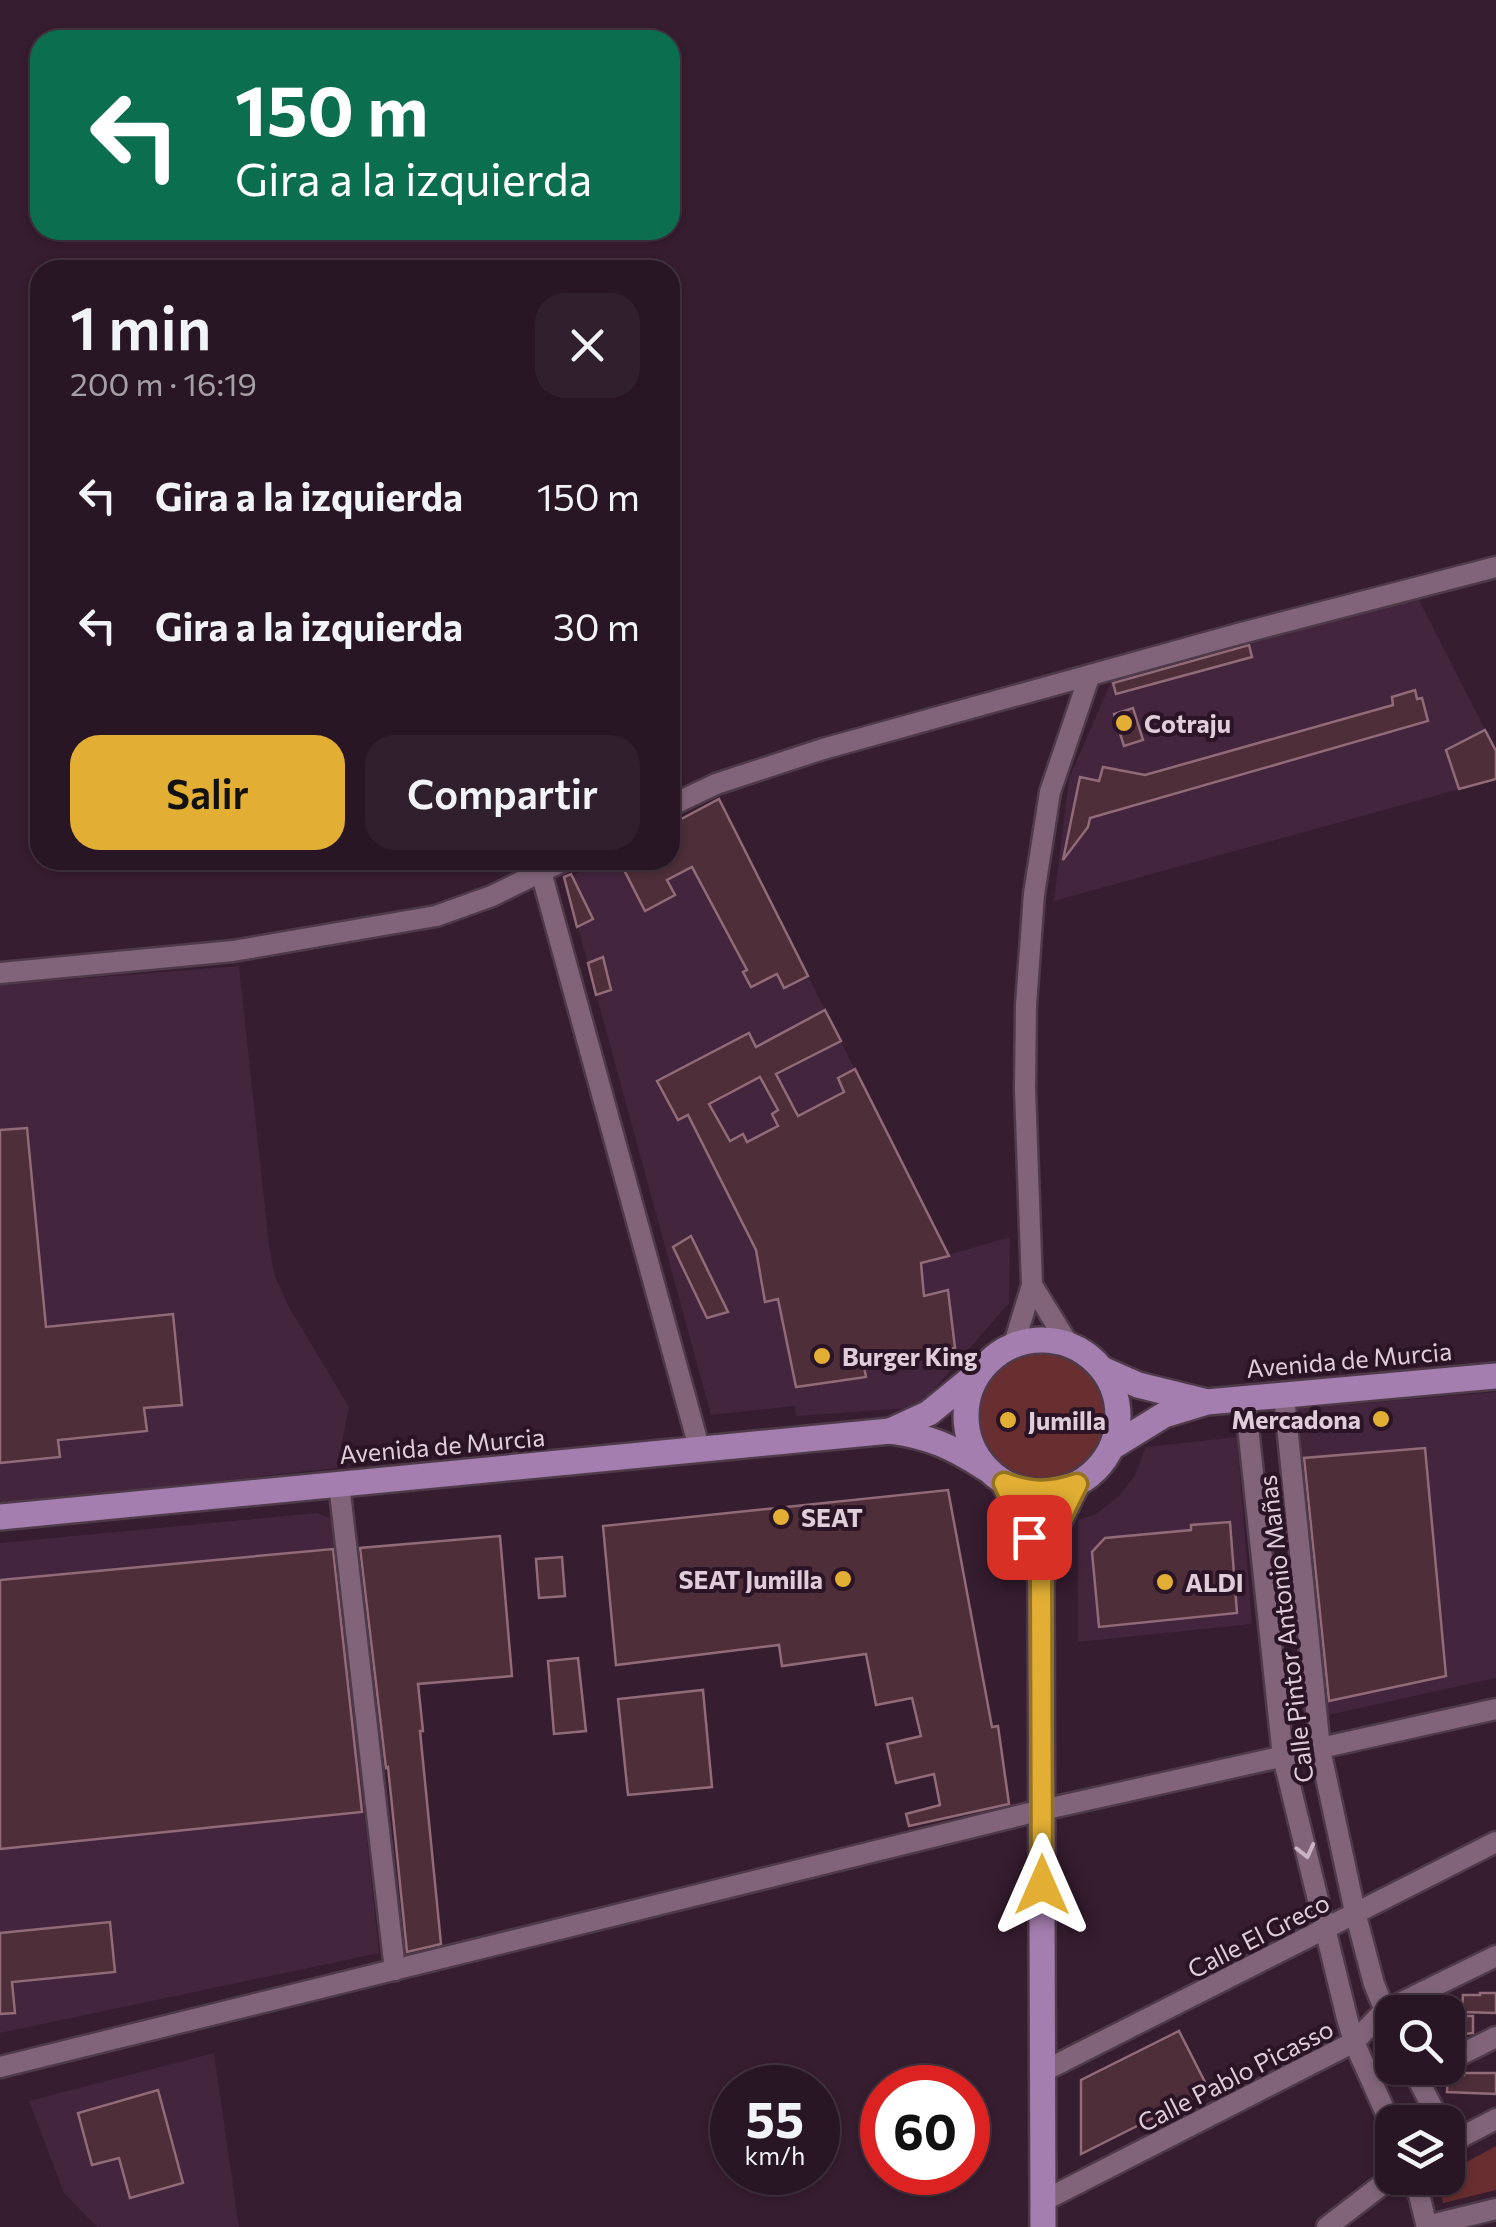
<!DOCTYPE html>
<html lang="es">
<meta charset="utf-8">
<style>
:root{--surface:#281624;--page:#301f2c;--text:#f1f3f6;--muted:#a59fa6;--line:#443541;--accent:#e2af34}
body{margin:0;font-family:Commissioner,sans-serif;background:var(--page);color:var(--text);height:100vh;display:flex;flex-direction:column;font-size:38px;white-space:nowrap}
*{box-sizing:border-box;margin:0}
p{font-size:32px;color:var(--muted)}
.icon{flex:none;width:55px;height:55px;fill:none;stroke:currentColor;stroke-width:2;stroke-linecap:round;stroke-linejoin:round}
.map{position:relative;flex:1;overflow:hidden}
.drawer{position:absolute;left:30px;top:260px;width:650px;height:610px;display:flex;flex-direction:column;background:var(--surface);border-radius:30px;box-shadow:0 2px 8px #0004,0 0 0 2px var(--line)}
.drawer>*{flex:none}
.top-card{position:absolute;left:30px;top:30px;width:650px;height:210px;border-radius:30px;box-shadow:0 2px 8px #0004,0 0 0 2px var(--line);background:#0b6e4f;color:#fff;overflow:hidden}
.controls{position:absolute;left:1375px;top:1995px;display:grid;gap:20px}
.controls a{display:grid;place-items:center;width:90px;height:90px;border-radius:20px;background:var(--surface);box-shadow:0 2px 8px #0004,0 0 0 2px var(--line);font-size:50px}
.speed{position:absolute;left:710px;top:2065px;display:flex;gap:20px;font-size:50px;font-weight:700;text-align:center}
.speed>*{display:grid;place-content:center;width:130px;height:130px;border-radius:50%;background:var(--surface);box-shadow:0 2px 8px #0004,0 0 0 2px var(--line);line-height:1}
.speed small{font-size:25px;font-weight:400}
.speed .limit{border:15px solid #d22;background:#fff;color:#111}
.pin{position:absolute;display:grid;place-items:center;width:85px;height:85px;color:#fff;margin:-42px;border-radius:20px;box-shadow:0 5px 15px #0006}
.me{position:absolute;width:110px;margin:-55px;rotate:0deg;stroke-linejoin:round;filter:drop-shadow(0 0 8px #0008)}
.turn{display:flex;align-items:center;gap:35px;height:210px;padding:0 40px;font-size:45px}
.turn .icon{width:130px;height:130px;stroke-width:2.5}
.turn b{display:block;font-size:70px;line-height:85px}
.round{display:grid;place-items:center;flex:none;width:105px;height:105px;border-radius:30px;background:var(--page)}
.head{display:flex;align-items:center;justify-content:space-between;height:170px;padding:0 40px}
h1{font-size:60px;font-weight:600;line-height:75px}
.primary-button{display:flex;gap:20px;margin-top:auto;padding:20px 40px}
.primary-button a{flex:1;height:115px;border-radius:30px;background:var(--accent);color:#111;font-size:40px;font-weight:600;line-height:115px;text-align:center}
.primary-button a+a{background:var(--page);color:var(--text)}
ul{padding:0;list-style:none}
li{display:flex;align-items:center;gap:30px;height:130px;padding:0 40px}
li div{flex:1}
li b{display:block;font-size:38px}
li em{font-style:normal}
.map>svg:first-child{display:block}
</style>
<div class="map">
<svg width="1496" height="2227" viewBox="0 0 1496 2227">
<rect width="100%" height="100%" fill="#361d30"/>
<!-- built -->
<g fill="#43253d">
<path d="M 1418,598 L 1496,751 L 1496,779 L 1054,901 L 1069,778 L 1112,680 Z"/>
<path d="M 719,799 L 948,1255 L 1010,1237 L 1009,1303 L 924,1401 L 910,1408 L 796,1416 L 795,1406 L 711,1415 L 565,880 L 603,860 L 670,860 L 670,825 Z"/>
<path d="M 239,966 L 269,1245 L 275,1276 L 289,1307 L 349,1407 L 337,1468 L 0,1504 L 0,985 Z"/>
<path d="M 1496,1392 L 1496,1678 L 1328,1715 L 1298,1409 Z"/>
<path d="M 1237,1437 L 1252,1624 L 1078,1642 L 1078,1520 L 1096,1514 L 1120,1495 L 1135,1475 L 1146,1447 Z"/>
<path d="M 317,1513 L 330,1518 L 334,1527 L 379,1953 L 0,2033 L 0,1543 Z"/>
<path d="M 214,2053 L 239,2227 L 97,2227 L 64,2193 L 29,2101 Z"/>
</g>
<!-- green -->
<g fill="#682e30">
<circle cx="1041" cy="1416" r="63"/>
<path d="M 1496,2146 L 1496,2190 L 1443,2203 L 1438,2178 L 1448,2178 L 1448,2172 Z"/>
</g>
<!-- building -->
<g fill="#4d2e39" stroke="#916c78" stroke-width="2.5" fill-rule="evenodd">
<path d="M 1249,645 L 1252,657 L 1116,694 L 1113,683 Z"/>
<path d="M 1415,690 L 1417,699 L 1422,698 L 1428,721 L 1090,818 L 1088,827 L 1063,860 L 1080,777 L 1099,781 L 1103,767 L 1145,775 L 1393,705 L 1392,697 Z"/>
<path d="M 1133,708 L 1143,740 L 1124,746 L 1114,714 Z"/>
<path d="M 1485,730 L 1496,751 L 1496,779 L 1459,789 L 1446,750 Z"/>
<path d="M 719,799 L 808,976 L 784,988 L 777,974 L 751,987 L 743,972 L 747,970 L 692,867 L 667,880 L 675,895 L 645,911 L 619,860 L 670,860 L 670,825 Z"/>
<path d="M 571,874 L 593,919 L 577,927 L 564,877 Z"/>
<path d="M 603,957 L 611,990 L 596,995 L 588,963 Z"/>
<path d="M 825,1010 L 841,1041 L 776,1074 L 798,1116 L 844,1092 L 838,1078 L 855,1069 L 949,1256 L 921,1263 L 924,1296 L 948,1290 L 955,1348 L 863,1362 L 866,1377 L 796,1387 L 778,1299 L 765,1302 L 756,1250 L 688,1115 L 678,1120 L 657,1081 L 749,1033 L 756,1047 ZM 760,1077 L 778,1110 L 772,1114 L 778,1126 L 747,1142 L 743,1134 L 730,1141 L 709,1104 Z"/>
<path d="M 27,1128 L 46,1327 L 173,1314 L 182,1405 L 144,1408 L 147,1431 L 58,1440 L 60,1457 L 0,1463 L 0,1130 Z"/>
<path d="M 691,1236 L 728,1312 L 707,1318 L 673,1247 Z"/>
<path d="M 1425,1448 L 1446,1676 L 1329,1701 L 1304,1458 Z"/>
<path d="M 948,1490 L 992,1727 L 998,1726 L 1009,1804 L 909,1826 L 906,1814 L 940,1805 L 934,1774 L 896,1783 L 887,1744 L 921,1736 L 912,1698 L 876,1705 L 866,1654 L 782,1666 L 779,1645 L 616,1665 L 603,1526 Z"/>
<path d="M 1230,1522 L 1237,1613 L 1099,1627 L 1092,1552 L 1105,1538 L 1191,1530 L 1191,1525 Z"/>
<path d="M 500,1536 L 512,1676 L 418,1684 L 423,1731 L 420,1731 L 441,1944 L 407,1952 L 388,1767 L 386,1768 L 360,1548 Z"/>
<path d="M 333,1549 L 362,1812 L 0,1849 L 0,1580 Z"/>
<path d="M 562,1557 L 565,1596 L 539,1598 L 536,1559 Z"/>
<path d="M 578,1658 L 586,1731 L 554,1734 L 548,1661 Z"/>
<path d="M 703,1690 L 712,1787 L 628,1795 L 618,1699 Z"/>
<path d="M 110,1922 L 115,1972 L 12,1982 L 15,2013 L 0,2014 L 0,1933 Z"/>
<path d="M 1480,1993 L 1496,1993 L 1496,2013 L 1462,2012 L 1463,1995 L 1480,1995 Z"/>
<path d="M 1448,2016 L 1473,2016 L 1473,2033 L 1448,2036 Z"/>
<path d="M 1179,2031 L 1209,2090 L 1081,2154 L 1081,2080 Z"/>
<path d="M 1464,2073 L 1496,2073 L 1496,2094 L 1447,2092 L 1448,2075 L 1464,2075 Z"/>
<path d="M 158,2090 L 183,2183 L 130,2198 L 119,2158 L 92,2165 L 78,2113 Z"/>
</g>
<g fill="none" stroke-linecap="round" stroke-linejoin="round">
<!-- minor casing -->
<g stroke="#4f3a4a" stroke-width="25">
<g id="minor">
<path d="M 670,806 L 716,784 L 823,749 L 1238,634 L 1496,567"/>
<path d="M 541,872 L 700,1451"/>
<path d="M 0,973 L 233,951 L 436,916 L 492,896 L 565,860"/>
<path d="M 1032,1285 L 1067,1342"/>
<path d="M 1014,1344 L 1032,1285 L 1025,1089 L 1026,1005 L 1034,894 L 1050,792 L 1089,677"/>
<path d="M 1284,1396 L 1320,1749 L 1355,1912 L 1374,1984 L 1392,2028"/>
<path d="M 1245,1398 L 1283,1757 L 1347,2018 L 1354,2042 L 1392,2127"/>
<path d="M 339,1484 L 395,1970"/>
<path d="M 1448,2061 L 1496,2037"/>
<path d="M 0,2067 L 1042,1810 L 1496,1709"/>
<path d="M 1412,2068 L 1440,2122"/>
<path d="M 1042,2072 L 1496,1842"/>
<path d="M 1448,2144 L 1496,2119"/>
<path d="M 1415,2178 L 1427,2227"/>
<path d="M 1043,2201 L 1354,2042 L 1384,2011 L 1496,1956"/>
<path d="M 1427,2226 L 1496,2209"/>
<path d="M 1327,2227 L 1392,2177"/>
</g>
</g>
<!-- major casing -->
<g stroke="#4f3a4a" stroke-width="30">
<g id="major">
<circle cx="1042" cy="1416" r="76"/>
<path d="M 1104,1370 L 1138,1385 L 1203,1401"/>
<path d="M 890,1431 L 929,1413 L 973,1377"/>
<path d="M 1112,1447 L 1164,1415 L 1207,1402 L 1496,1376"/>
<path d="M 1004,1483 L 1024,1521 L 1040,1576"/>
<path d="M 0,1517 L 890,1431 C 930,1437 951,1446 985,1468"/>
<path d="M 1043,2227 L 1041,1581 L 1053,1533 L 1077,1484"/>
</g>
</g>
<!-- minor -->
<use href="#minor" stroke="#816479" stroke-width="20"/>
<!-- major -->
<use href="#major" stroke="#a47eae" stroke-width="25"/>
</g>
<!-- one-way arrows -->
<defs><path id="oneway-chevron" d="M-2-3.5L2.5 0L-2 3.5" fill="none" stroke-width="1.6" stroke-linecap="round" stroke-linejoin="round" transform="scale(2.5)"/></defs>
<use stroke="#c8b4c2" href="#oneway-chevron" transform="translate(1306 1851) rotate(76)"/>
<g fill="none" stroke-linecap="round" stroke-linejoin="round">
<!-- route casing -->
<g stroke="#937222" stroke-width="25">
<path id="route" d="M 1029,1537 L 1004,1483 C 1031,1493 1049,1493 1077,1484 L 1053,1533 L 1041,1581 L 1042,1885"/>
</g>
<!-- route -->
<use href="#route" stroke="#e2af34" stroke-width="18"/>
</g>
<!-- markers -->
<g fill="#e2af34" stroke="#2b1426" stroke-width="4">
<circle cx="1124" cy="723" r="10"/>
<circle cx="822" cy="1356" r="10"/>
<circle cx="1381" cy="1419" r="10"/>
<circle cx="1008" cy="1420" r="10"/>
<circle cx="781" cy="1517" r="10"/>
<circle cx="843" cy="1579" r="10"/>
<circle cx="1165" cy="1582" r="10"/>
</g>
<g text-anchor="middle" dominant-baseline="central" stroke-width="8" stroke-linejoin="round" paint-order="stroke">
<!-- poi labels -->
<g font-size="25" font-weight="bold" fill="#dfceda" stroke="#2b1426" text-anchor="start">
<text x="1144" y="723">Cotraju</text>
<text x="842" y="1356">Burger King</text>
<text x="1361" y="1419" text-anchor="end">Mercadona</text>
<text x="1028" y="1420">Jumilla</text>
<text x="801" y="1517">SEAT</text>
<text x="823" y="1579" text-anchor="end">SEAT Jumilla</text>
<text x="1185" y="1582">ALDI</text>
</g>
<!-- street labels -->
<g font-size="25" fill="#dfceda" stroke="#2b1426">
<text transform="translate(1349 1359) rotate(-5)">Avenida de Murcia</text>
<text transform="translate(442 1445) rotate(-5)">Avenida de Murcia</text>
<text transform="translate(1285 1629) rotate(-97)">Calle Pintor Antonio Mañas</text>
<text transform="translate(1258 1935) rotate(-27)">Calle El Greco</text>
<text transform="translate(1235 2075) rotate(-27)">Calle Pablo Picasso</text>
</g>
</g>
</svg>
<div class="controls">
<a><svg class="icon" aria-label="search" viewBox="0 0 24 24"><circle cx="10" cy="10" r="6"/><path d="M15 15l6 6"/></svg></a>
<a><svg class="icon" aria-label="layers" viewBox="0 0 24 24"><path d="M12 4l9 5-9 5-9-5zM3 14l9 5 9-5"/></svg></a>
</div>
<div class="speed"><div>55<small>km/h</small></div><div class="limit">60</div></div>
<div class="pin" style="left:1029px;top:1537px;background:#d93025"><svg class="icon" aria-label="arrive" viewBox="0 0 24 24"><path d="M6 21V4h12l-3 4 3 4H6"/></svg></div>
<svg class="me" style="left:1042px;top:1885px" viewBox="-20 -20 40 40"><path d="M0-17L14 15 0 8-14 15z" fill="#e2af34" stroke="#fff" stroke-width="4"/></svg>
<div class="top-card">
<div class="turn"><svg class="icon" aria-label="left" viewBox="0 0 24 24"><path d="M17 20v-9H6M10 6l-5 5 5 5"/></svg><div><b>150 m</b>Gira a la izquierda</div></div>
</div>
<section class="drawer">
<div class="head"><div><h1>1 min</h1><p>200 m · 16:19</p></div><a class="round"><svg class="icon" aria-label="close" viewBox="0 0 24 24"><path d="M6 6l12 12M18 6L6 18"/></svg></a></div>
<ul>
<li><svg class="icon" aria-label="left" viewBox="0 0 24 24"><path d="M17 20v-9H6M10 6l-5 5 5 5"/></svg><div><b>Gira a la izquierda</b></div><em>150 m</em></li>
<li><svg class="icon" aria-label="left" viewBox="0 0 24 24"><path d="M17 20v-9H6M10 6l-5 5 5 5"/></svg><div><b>Gira a la izquierda</b></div><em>30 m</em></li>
</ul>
<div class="primary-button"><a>Salir</a><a>Compartir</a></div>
</section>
</div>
